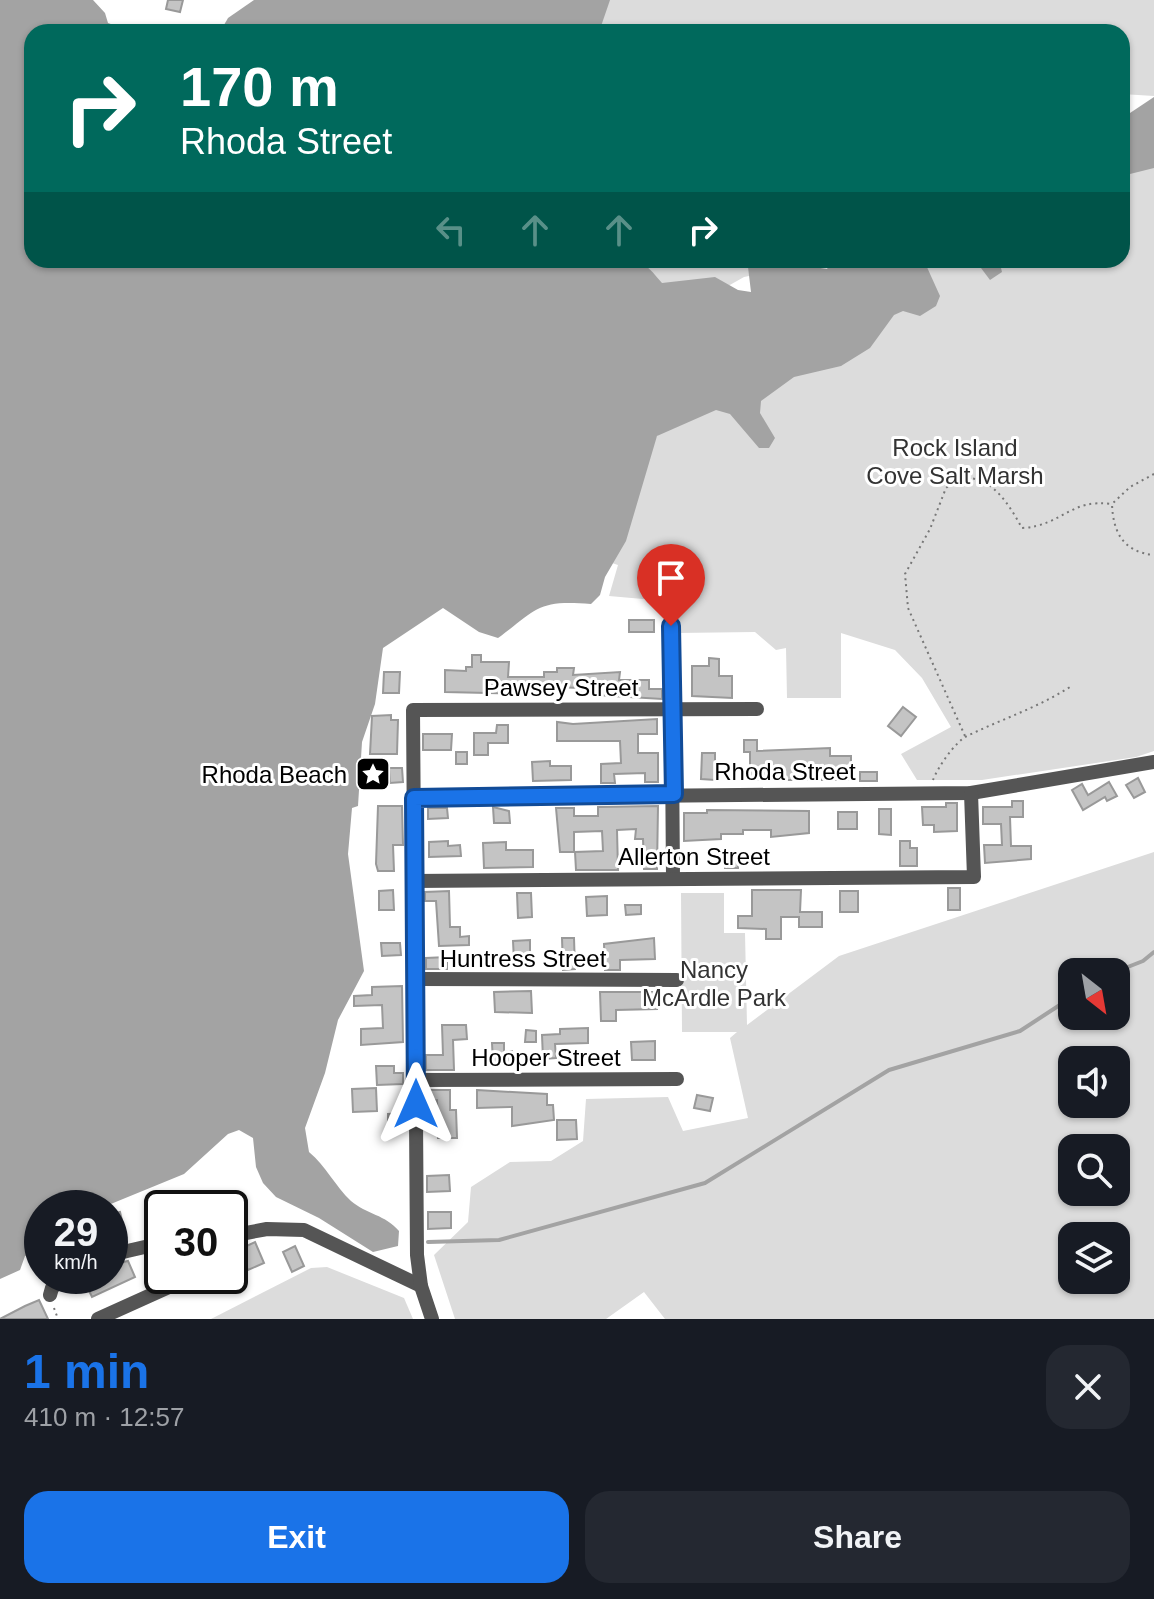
<!DOCTYPE html>
<meta charset="utf-8">
<style>
:root{--surface:#171b24;--page:#242831;--text:#f1f3f6;--muted:#9ea1a6;--accent:#1a73e8}
body{margin:0;font-family:Arial,sans-serif;background:var(--page);color:var(--text);height:100vh;display:flex;flex-direction:column;font-size:30px;white-space:nowrap}
*{box-sizing:border-box;margin:0}
p{font-size:26px;color:var(--muted)}
.icon{flex:none;width:44px;height:44px;fill:none;stroke:currentColor;stroke-width:2;stroke-linecap:round;stroke-linejoin:round}
.map{position:relative;height:1319px;overflow:hidden}
.sheet{display:flex;flex-direction:column;background:var(--surface);flex:1}
.sheet>*{flex:none}
.banner{position:absolute;left:24px;top:24px;width:1106px;height:244px;border-radius:24px;box-shadow:0 2px 6px #0004;background:#00695c;color:#fff;overflow:hidden}
.needle{width:52px;rotate:149deg}
.tools{position:absolute;left:1058px;top:958px;display:grid;gap:16px}
.tools a{display:grid;place-items:center;width:72px;height:72px;border-radius:16px;background:var(--surface);box-shadow:0 2px 6px #0004;font-size:40px}
.speed{position:absolute;left:24px;top:1190px;display:flex;gap:16px;font-size:40px;font-weight:700;text-align:center}
.speed>*{display:grid;place-content:center;width:104px;height:104px;border-radius:50%;background:var(--surface);box-shadow:0 2px 6px #0004;line-height:1}
.speed small{font-size:20px;font-weight:400}
.speed .limit{border:4px solid #111;border-radius:12px;background:#fff;color:#111}
.pin{position:absolute;display:grid;place-items:center;width:68px;height:68px;color:#fff;margin:-82px -34px;border-radius:50% 50% 50% 0;rotate:-45deg;box-shadow:0 0 8px #0007}
.pin .icon{rotate:45deg}
.me{position:absolute;width:88px;margin:-44px;rotate:0deg;stroke-linejoin:round;filter:drop-shadow(0 0 6px #0008)}
.turn{display:flex;align-items:center;gap:28px;height:168px;padding:0 24px;font-size:36px}
.turn .icon{width:104px;height:104px;stroke-width:2.5}
.turn b{display:block;font-size:56px;line-height:68px}
.lanes{display:flex;align-items:center;height:76px;padding:0 24px;background:#0003;justify-content:center;gap:40px;direction:ltr}
.lanes .off{opacity:.35}
.round{display:grid;place-items:center;flex:none;width:84px;height:84px;border-radius:24px;background:var(--page)}
.summary{display:flex;align-items:center;justify-content:space-between;height:136px;padding:0 24px}
h1{font-size:48px;font-weight:600;line-height:60px;color:var(--accent)}
.button{display:flex;gap:16px;margin-top:auto;padding:16px 24px}
.button a{flex:1;height:92px;border-radius:24px;background:var(--accent);color:#fff;font-size:32px;font-weight:600;line-height:92px;text-align:center}
.button a+a{background:var(--page);color:var(--text)}
.map>svg:first-child{display:block}
</style>
<div class="map">
<svg width="1154" height="1319" viewBox="0 0 1154 1319">
<rect width="100%" height="100%" fill="#fff"/>
<!-- green -->
<g fill="#dcdcdc" fill-rule="evenodd">
<path d="M 597,0 L 1154,0 L 1154,96 L 1122,94 L 1122,32 L 582,32 Z"/>
<path d="M 1154,138 L 1154,751 L 1136,757 L 982,780 L 917,780 L 901,754 L 951,727 L 922,678 L 895,650 L 841,633 L 841,698 L 787,698 L 786,648 L 776,650 L 755,632 L 677,633 L 677,602 L 609,596 L 618,565 L 585,554 L 657,436 L 836,260 L 1122,260 L 1122,144 Z"/>
<path d="M 488,260 L 802,260 L 785,269 L 744,277 L 705,299 L 516,274 L 489,267 Z"/>
<path d="M 1154,852 L 1154,1319 L 665,1319 L 644,1292 L 606,1319 L 455,1319 L 434,1255 L 468,1222 L 471,1187 L 510,1162 L 551,1161 L 583,1141 L 586,1099 L 668,1097 L 683,1131 L 748,1118 L 730,1038 L 737,1032 L 682,1032 L 681,893 L 724,893 L 724,933 L 745,933 L 747,1025 L 839,956 ZM 1072,972 L 1116,972 L 1116,1016 L 1072,1016 ZM 1072,1060 L 1116,1060 L 1116,1104 L 1072,1104 ZM 1072,1148 L 1116,1148 L 1116,1192 L 1072,1192 ZM 1072,1236 L 1116,1236 L 1116,1280 L 1072,1280 Z"/>
<path d="M 327,1267 L 404,1298 L 413,1319 L 211,1319 L 311,1268 Z"/>
</g>
<!-- water -->
<g fill="#a3a3a3">
<path d="M 0,0 L 93,0 L 105,13 L 108,23 L 133,32 L 32,32 L 32,260 L 460,260 C 516,278 576,250 633,260 C 646,262 654,274 662,283 L 715,277 L 738,290 L 751,292 L 748,267 L 751,260 L 766,260 L 769,265 L 782,262 L 827,269 L 835,260 L 928,260 L 926,265 L 940,296 L 936,306 L 920,316 L 903,311 L 894,315 L 870,348 L 841,366 L 794,377 L 761,401 L 760,413 L 775,438 L 769,448 L 759,448 L 730,414 L 716,410 L 657,436 L 626,541 L 605,577 L 600,595 L 591,604 C 537,600 539,608 498,638 L 479,632 L 443,608 L 383,648 L 375,704 L 362,742 L 358,806 L 352,808 L 348,854 L 364,971 L 338,1020 L 325,1073 L 305,1128 L 309,1152 C 326,1166 335,1186 351,1201 C 366,1214 386,1215 399,1231 L 398,1246 L 373,1252 L 319,1218 L 276,1197 L 263,1183 L 256,1167 L 253,1138 L 239,1130 L 228,1134 L 184,1174 L 101,1208 L 42,1208 L 42,1249 L 25,1256 L 20,1270 L 0,1279 Z"/>
<path d="M 254,0 L 610,0 L 599,32 L 220,32 L 228,18 Z"/>
<path d="M 1154,97 L 1154,168 L 1122,176 L 1122,114 L 1130,113 Z"/>
<path d="M 975,260 L 999,260 L 1002,272 L 990,280 Z"/>
</g>
<g fill="none" stroke-linecap="round" stroke-linejoin="round">
<!-- stream -->
<g stroke="#a3a3a3" stroke-width="4">
<path d="M 1115,972 L 1143,961 L 1154,952"/>
<path d="M 428,1242 L 499,1240 L 705,1183 L 889,1070 L 1020,1031 L 1072,997"/>
</g>
</g>
<!-- building -->
<g fill="#c4c4c4" stroke="#999" stroke-width="2">
<path d="M 168,0 L 183,0 L 180,12 L 166,9 Z"/>
<rect x="629" y="620" width="25" height="12"/>
<path d="M 472,655 L 481,655 L 481,662 L 509,662 L 508,677 L 544,677 L 544,672 L 557,672 L 557,668 L 574,668 L 573,675 L 620,672 L 619,680 L 649,680 L 649,689 L 662,689 L 662,699 L 579,694 L 579,688 L 557,687 L 536,688 L 536,694 L 445,692 L 445,670 L 466,671 L 466,667 L 472,667 Z"/>
<path d="M 709,658 L 719,659 L 719,676 L 732,676 L 732,698 L 692,696 L 692,666 L 709,666 Z"/>
<path d="M 384,672 L 400,672 L 399,693 L 383,693 Z"/>
<path d="M 903,707 L 916,717 L 901,736 L 888,726 Z"/>
<path d="M 391,715 L 391,720 L 398,720 L 397,754 L 370,754 L 372,716 Z"/>
<path d="M 657,719 L 657,734 L 638,734 L 638,753 L 658,753 L 658,782 L 645,782 L 645,773 L 614,774 L 615,783 L 601,783 L 601,764 L 621,763 L 620,741 L 557,741 L 557,722 L 573,724 Z"/>
<path d="M 497,725 L 508,725 L 508,743 L 488,743 L 488,755 L 474,755 L 474,733 L 496,733 Z"/>
<path d="M 423,734 L 452,734 L 451,750 L 423,750 Z"/>
<path d="M 744,740 L 757,740 L 757,751 L 830,748 L 830,756 L 851,756 L 851,780 L 750,780 L 750,752 L 744,752 Z"/>
<rect x="456" y="752" width="11" height="12"/>
<path d="M 702,753 L 715,753 L 715,780 L 701,779 Z"/>
<path d="M 550,761 L 550,766 L 571,766 L 571,780 L 533,781 L 532,762 Z"/>
<path d="M 389,768 L 402,768 L 403,782 L 390,783 Z"/>
<rect x="860" y="772" width="17" height="9"/>
<path d="M 1138,778 L 1145,792 L 1134,798 L 1126,785 Z"/>
<path d="M 1109,782 L 1117,796 L 1107,801 L 1105,797 L 1083,810 L 1072,790 L 1082,784 L 1088,795 Z"/>
<path d="M 1012,801 L 1023,801 L 1023,817 L 1010,817 L 1011,846 L 1031,846 L 1031,859 L 985,863 L 984,845 L 1002,845 L 1001,824 L 983,824 L 983,807 L 1012,807 Z"/>
<path d="M 946,803 L 957,803 L 957,831 L 934,832 L 934,825 L 923,825 L 922,807 L 946,807 Z"/>
<path d="M 378,806 L 402,806 L 403,845 L 393,845 L 394,871 L 378,871 L 376,864 Z"/>
<path d="M 658,806 L 657,869 L 644,869 L 643,839 L 635,839 L 636,829 L 617,830 L 618,870 L 576,870 L 575,852 L 603,851 L 602,831 L 574,832 L 574,852 L 560,852 L 556,808 L 574,808 L 574,816 L 598,816 L 598,807 Z"/>
<path d="M 493,807 L 509,811 L 510,823 L 494,823 Z"/>
<path d="M 428,808 L 447,808 L 448,818 L 428,819 Z"/>
<path d="M 879,809 L 891,809 L 891,835 L 879,834 Z"/>
<path d="M 707,810 L 809,811 L 809,833 L 771,837 L 771,830 L 743,830 L 743,834 L 721,834 L 721,839 L 684,841 L 684,813 L 707,813 Z"/>
<rect x="838" y="812" width="19" height="17"/>
<path d="M 448,841 L 448,846 L 460,845 L 461,856 L 429,857 L 429,842 Z"/>
<path d="M 900,841 L 910,841 L 910,848 L 917,848 L 917,866 L 900,866 Z"/>
<path d="M 506,842 L 506,850 L 533,850 L 533,867 L 484,868 L 483,843 Z"/>
<rect x="725" y="852" width="13" height="16"/>
<rect x="948" y="888" width="12" height="22"/>
<path d="M 393,890 L 394,910 L 379,910 L 379,891 Z"/>
<path d="M 752,890 L 801,890 L 800,912 L 822,912 L 822,927 L 799,927 L 799,917 L 781,917 L 781,939 L 766,939 L 766,929 L 738,928 L 738,916 L 752,916 Z"/>
<path d="M 449,891 L 450,927 L 460,927 L 460,937 L 469,936 L 469,945 L 439,946 L 436,901 L 425,901 L 425,892 Z"/>
<rect x="840" y="891" width="18" height="21"/>
<path d="M 517,893 L 531,893 L 532,917 L 518,918 Z"/>
<path d="M 607,896 L 607,915 L 587,916 L 586,897 Z"/>
<path d="M 625,905 L 641,905 L 641,914 L 626,915 Z"/>
<path d="M 562,938 L 574,938 L 575,969 L 563,970 Z"/>
<path d="M 654,938 L 655,959 L 620,960 L 620,970 L 605,970 L 604,944 Z"/>
<path d="M 530,940 L 530,960 L 514,961 L 513,941 Z"/>
<path d="M 381,943 L 400,943 L 401,955 L 382,956 Z"/>
<path d="M 447,957 L 447,969 L 426,969 L 426,958 Z"/>
<path d="M 402,986 L 403,1042 L 361,1045 L 361,1029 L 383,1028 L 382,1005 L 354,1006 L 354,996 L 372,995 L 372,987 Z"/>
<path d="M 531,991 L 532,1013 L 495,1012 L 494,992 Z"/>
<path d="M 600,992 L 656,992 L 657,1009 L 616,1010 L 616,1021 L 601,1021 Z"/>
<path d="M 442,1025 L 466,1025 L 467,1039 L 453,1040 L 454,1070 L 426,1070 L 426,1055 L 443,1055 Z"/>
<path d="M 588,1028 L 588,1043 L 555,1044 L 556,1058 L 543,1059 L 542,1035 L 560,1034 L 560,1029 Z"/>
<path d="M 526,1030 L 536,1031 L 536,1042 L 525,1042 Z"/>
<path d="M 655,1041 L 655,1060 L 632,1060 L 631,1042 Z"/>
<path d="M 492,1043 L 504,1043 L 504,1052 L 512,1051 L 513,1063 L 493,1063 Z"/>
<path d="M 376,1066 L 394,1066 L 394,1073 L 403,1073 L 403,1084 L 377,1085 Z"/>
<path d="M 376,1088 L 377,1111 L 353,1112 L 352,1089 Z"/>
<path d="M 428,1090 L 450,1090 L 450,1110 L 456,1110 L 457,1138 L 438,1138 L 437,1100 L 428,1101 Z"/>
<path d="M 477,1090 L 547,1094 L 547,1105 L 553,1105 L 554,1120 L 512,1126 L 512,1107 L 477,1108 Z"/>
<path d="M 697,1095 L 713,1098 L 710,1111 L 694,1108 Z"/>
<path d="M 404,1113 L 405,1123 L 388,1124 L 388,1114 Z"/>
<path d="M 557,1120 L 576,1120 L 577,1139 L 557,1140 Z"/>
<path d="M 449,1175 L 450,1191 L 427,1192 L 427,1176 Z"/>
<path d="M 110,1205 L 115,1213 L 120,1212 L 124,1229 L 120,1230 L 121,1236 L 110,1240 Z"/>
<path d="M 428,1212 L 451,1212 L 451,1228 L 428,1229 Z"/>
<path d="M 255,1242 L 264,1263 L 248,1270 L 238,1250 Z"/>
<path d="M 295,1246 L 304,1266 L 292,1272 L 283,1252 Z"/>
<path d="M 128,1261 L 135,1277 L 92,1297 L 82,1276 L 110,1276 L 110,1265 Z"/>
<path d="M 39,1300 L 48,1319 L 0,1319 L 25,1306 Z"/>
</g>
<g fill="none" stroke-linecap="round" stroke-linejoin="round">
<!-- path -->
<g stroke="#777" stroke-width="2" stroke-dasharray="2 4" stroke-linecap="butt">
<path d="M 1154,474 L 1130,487 L 1112,504 C 1113,532 1123,552 1154,555"/>
<path d="M 965,736 L 908,608 L 905,574 L 930,529 L 946,488 L 957,479 C 990,472 1008,503 1022,528 C 1062,526 1070,498 1112,504"/>
<path d="M 933,780 C 938,767 955,742 967,736 C 1002,719 1037,708 1070,687"/>
<path d="M 54,1308 L 58,1319"/>
</g>
<!-- street -->
<g stroke="#555" stroke-width="14">
<path d="M 671,626 L 673,878"/>
<path d="M 414,798 L 971,793 L 1154,762"/>
<path d="M 413,881 L 974,877 L 971,793"/>
<path d="M 417,979 L 677,980"/>
<path d="M 416,1080 L 677,1079"/>
<path d="M 230,1236 L 267,1229 L 304,1230 L 421,1286"/>
<path d="M 110,1255 L 162,1243"/>
<path d="M 50,1295 L 52,1288 L 65,1276"/>
<path d="M 98,1319 L 193,1276"/>
<path d="M 432,1319 L 421,1286 L 417,1255 L 413,710 L 757,709"/>
</g>
</g>
<g fill="none" stroke-linecap="round" stroke-linejoin="round">
<!-- route casing -->
<g stroke="#114b97" stroke-width="20">
<path id="route" d="M 416,1104 L 414,798 L 674,794 L 671,626"/>
</g>
<!-- route -->
<use href="#route" stroke="#1a73e8" stroke-width="14"/>
</g>
<!-- icons -->
<defs>
<g id="sight-square" transform="scale(1.8)"><rect x="-9" y="-9" width="18" height="18" rx="4" fill="#000" stroke="#fff"/><path d="M0-6L1.8-2.2L6-1.7L2.9 1.2L3.7 5.4L0 3.3L-3.7 5.4L-2.9 1.2L-6-1.7L-1.8-2.2Z" fill="#fff"/></g>
</defs>
<g fill-rule="evenodd">
<use href="#sight-square" x="373" y="774"/>
</g>
<g text-anchor="middle" dominant-baseline="central" stroke-width="6" stroke-linejoin="round" paint-order="stroke">
<!-- park labels -->
<g font-size="24" fill="#333" stroke="#fff">
<text x="955" y="447">Rock Island<tspan x="955" dy="28">Cove Salt Marsh</tspan></text>
<text x="714" y="969">Nancy<tspan x="714" dy="28">McArdle Park</tspan></text>
</g>
<!-- street labels -->
<g font-size="24" fill="#000" stroke="#fff">
<text x="561" y="687">Pawsey Street</text>
<text x="785" y="771">Rhoda Street</text>
<text x="694" y="856">Allerton Street</text>
<text x="523" y="958">Huntress Street</text>
<text x="546" y="1057">Hooper Street</text>
</g>
<!-- poi labels -->
<g font-size="24" fill="#000" stroke="#fff" text-anchor="end">
<text x="347" y="774">Rhoda Beach</text>
</g>
</g>
</svg>
<div class="tools">
<a><svg class="needle" viewBox="-14 -14 28 28"><path d="M0-13l5 13h-10z" fill="#e53935"/><path d="M0 13l5-13h-10z" fill="#9ea1a6"/></svg></a>
<a><svg class="icon" aria-label="sound" viewBox="0 0 24 24"><path d="M4 9h4l5-4v14l-5-4H4zM17 9q2 3 0 6"/></svg></a>
<a><svg class="icon" aria-label="search" viewBox="0 0 24 24"><circle cx="10" cy="10" r="6"/><path d="M15 15l6 6"/></svg></a>
<a><svg class="icon" aria-label="layers" viewBox="0 0 24 24"><path d="M12 4l9 5-9 5-9-5zM3 14l9 5 9-5"/></svg></a>
</div>
<div class="speed"><div>29<small>km/h</small></div><div class="limit">30</div></div>
<div class="pin" style="left:671px;top:626px;background:#d93025"><svg class="icon" aria-label="arrive" viewBox="0 0 24 24"><path d="M6 21V4h12l-3 4 3 4H6"/></svg></div>
<svg class="me" style="left:416px;top:1104px" viewBox="-20 -20 40 40"><path d="M0-17L14 15 0 8-14 15z" fill="#1a73e8" stroke="#fff" stroke-width="4"/></svg>
<div class="banner">
<div class="turn"><svg class="icon" aria-label="right" viewBox="0 0 24 24"><path d="M7 20v-9h11M14 6l5 5-5 5"/></svg><div><b>170 m</b>Rhoda Street</div></div>
<div class="lanes"><svg class="icon off" aria-label="left" viewBox="0 0 24 24"><path d="M17 20v-9H6M10 6l-5 5 5 5"/></svg><svg class="icon off" aria-label="ahead" viewBox="0 0 24 24"><path d="M12 20V5M6 11l6-6 6 6"/></svg><svg class="icon off" aria-label="ahead" viewBox="0 0 24 24"><path d="M12 20V5M6 11l6-6 6 6"/></svg><svg class="icon" aria-label="right" viewBox="0 0 24 24"><path d="M7 20v-9h11M14 6l5 5-5 5"/></svg></div>
</div>
</div>
<section class="sheet">
<div class="summary"><div><h1>1 min</h1><p>410 m · 12:57</p></div><a class="round"><svg class="icon" aria-label="close" viewBox="0 0 24 24"><path d="M6 6l12 12M18 6L6 18"/></svg></a></div>
<div class="button"><a>Exit</a><a>Share</a></div>
</section>
